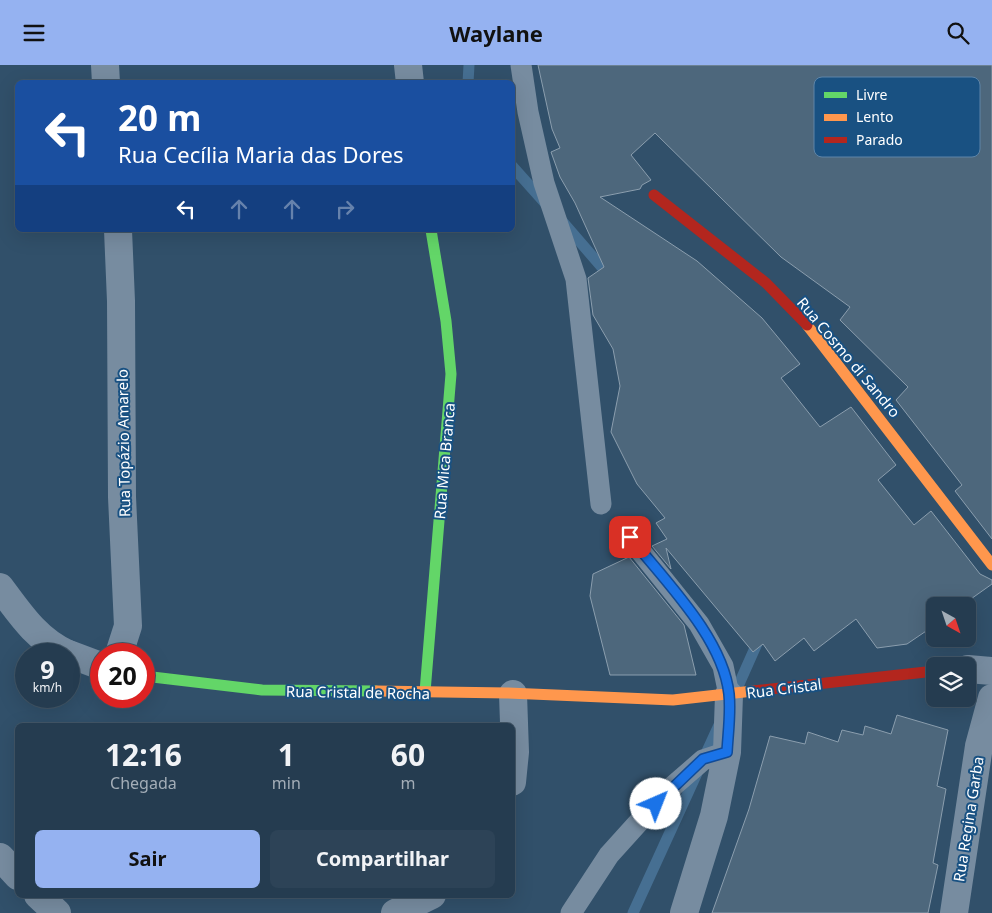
<!DOCTYPE html>
<html lang="pt">
<meta charset="utf-8">
<style>
:root{--surface:#253c50;--page:#2d4357;--text:#f1f3f6;--muted:#a3adb7;--line:#425667;--accent:#95b2f1}
body{margin:0;font-family:"Noto Sans",sans-serif;background:var(--page);color:var(--text);height:100vh;display:flex;flex-direction:column;font-size:19px;white-space:nowrap}
*{box-sizing:border-box;margin:0}
p{font-size:16px;color:var(--muted)}
.icon{flex:none;width:28px;height:28px;fill:none;stroke:currentColor;stroke-width:2;stroke-linecap:round;stroke-linejoin:round}
.map{position:relative;flex:1;overflow:hidden}
.sheet{position:absolute;left:15px;top:658px;width:500px;height:175px;display:flex;flex-direction:column;background:var(--surface);border-radius:8px;box-shadow:0 5px 20px #0002,0 0 0 1px var(--line)}
.sheet>*{flex:none}
.hud{position:absolute;left:15px;top:15px;width:500px;height:152px;border-radius:8px;box-shadow:0 5px 20px #0002,0 0 0 1px var(--line);background:#1a4fa0;color:#fff;overflow:hidden}
.needle{width:32px;rotate:140deg}
.buttons{position:absolute;left:926px;top:532px;display:grid;gap:10px}
.buttons a{display:grid;place-items:center;width:50px;height:50px;border-radius:8px;background:var(--surface);box-shadow:0 5px 20px #0002,0 0 0 1px var(--line);font-size:25px}
.speed{position:absolute;left:15px;top:578px;display:flex;gap:10px;font-size:25px;font-weight:700;text-align:center}
.speed>*{display:grid;place-content:center;width:65px;height:65px;border-radius:50%;background:var(--surface);box-shadow:0 5px 20px #0002,0 0 0 1px var(--line);line-height:1}
.speed small{font-size:12px;font-weight:400}
.speed .limit{border:8px solid #d22;background:#fff;color:#111}
.pin{position:absolute;display:grid;place-items:center;width:42px;height:42px;color:#fff;margin:-21px;border-radius:10px;box-shadow:0 2px 8px #0006}
.me{position:absolute;width:55px;margin:-28px;rotate:44deg;stroke-linejoin:round;filter:drop-shadow(0 0 4px #0008)}
.turn{display:flex;align-items:center;gap:18px;height:105px;padding:0 20px;font-size:22px}
.turn .icon{width:65px;height:65px;stroke-width:2.5}
.turn b{display:block;font-size:35px;line-height:42px}
.lanes{display:flex;align-items:center;height:48px;padding:0 20px;background:#0003;justify-content:center;gap:25px;direction:ltr}
.lanes .off{opacity:.35}
.eta{display:flex;justify-content:space-evenly;align-items:center;height:85px;text-align:center}
.eta b{font-size:30px;font-weight:700;line-height:35px}
.button{display:flex;gap:10px;margin-top:auto;padding:10px 20px}
.button a{flex:1;height:58px;border-radius:8px;background:var(--accent);color:#111;font-size:20px;font-weight:700;line-height:58px;text-align:center}
.button a+a{background:var(--page);color:var(--text)}
header{display:flex;justify-content:space-between;align-items:center;height:65px;padding:0 20px;background:var(--accent);color:#111;font-size:22px;font-weight:700}
.map>svg:first-child{display:block}
</style>
<header><svg class="icon" aria-label="menu" viewBox="0 0 24 24"><path d="M4 6h16M4 12h16M4 18h16"/></svg>Waylane<svg class="icon" aria-label="search" viewBox="0 0 24 24"><circle cx="10" cy="10" r="6"/><path d="M15 15l6 6"/></svg></header>
<div class="map">
<svg width="992" height="848" viewBox="0 0 992 848">
<rect width="100%" height="100%" fill="#31506a"/>
<g fill="none" stroke-linecap="round" stroke-linejoin="round">
<!-- stream -->
<g stroke="#466f92" stroke-width="11">
<path d="M 468,18 L 469,0"/>
<path d="M 512,101 L 546,139"/>
<path d="M 562,156 L 612,214"/>
<path d="M 735,628 L 759,574"/>
<path d="M 633,848 L 719,660"/>
</g>
</g>
<!-- building -->
<g fill="#4d677c" stroke="#8b9eae">
<path d="M 538,0 L 992,0 L 992,474 L 955,426 L 962,420 L 896,335 L 908,322 L 840,255 L 850,242 L 781,192 L 655,68 L 631,90 L 651,115 L 642,120 L 640,124 L 600,132 L 697,196 L 762,253 L 800,299 L 781,313 L 820,362 L 851,342 L 896,400 L 878,415 L 914,460 L 931,446 L 980,509 L 992,515 L 992,519 L 961,541 L 935,541 L 935,560 L 907,579 L 877,583 L 856,554 L 814,586 L 804,573 L 775,596 L 763,579 L 753,587 L 666,483 L 671,504 L 652,481 L 667,474 L 656,458 L 665,453 L 637,419 L 611,367 L 620,321 L 613,284 L 593,250 L 588,213 L 604,202 L 575,138 L 560,112 L 551,87 L 560,83 L 552,64 Z"/>
<path d="M 629,492 L 684,560 L 696,610 L 610,610 L 590,531 L 593,509 Z"/>
<path d="M 897,650 L 948,665 L 937,721 L 946,724 L 933,798 L 938,800 L 928,848 L 712,848 L 749,744 L 770,671 L 805,679 L 808,667 L 838,677 L 842,665 L 863,670 L 865,661 L 891,669 Z"/>
</g>
<g fill="none" stroke-linecap="round" stroke-linejoin="round">
<!-- lane -->
<g stroke="#778ca0" stroke-width="21">
<path d="M 521,0 L 528,47 L 544,118 L 576,214 L 601,439"/>
<path d="M 630,473 L 699,559 L 723,601 L 729,630"/>
<path d="M 571,848 L 609,790 L 665,728 L 703,695 L 727,687"/>
</g>
<!-- street -->
<g stroke="#778ca0" stroke-width="28">
<path d="M 105,0 L 106,18"/>
<path d="M 408,0 L 410,18"/>
<path d="M 118,165 L 121,236 L 122,432 L 128,561 L 119,589"/>
<path d="M 0,522 C 20,549 37,575 68,589"/>
<path d="M 69,589 L 101,601"/>
<path d="M 968,604 L 992,606"/>
<path d="M 512,717 L 515,687 L 513,629"/>
<path d="M 0,792 L 18,811"/>
<path d="M 38,830 L 57,848"/>
<path d="M 395,848 L 432,830"/>
<path d="M 684,848 L 714,751 L 727,687 L 729,630"/>
<path d="M 954,848 L 979,681 L 992,633"/>
</g>
<!-- fast -->
<g stroke="#63d668" stroke-width="11">
<path d="M 144,611 L 262,625 L 376,626"/>
<path d="M 425,627 L 451,309 L 446,256 L 431,165"/>
</g>
<!-- slow -->
<g stroke="#ff974d" stroke-width="11">
<path d="M 807,260 L 992,500"/>
<path d="M 376,626 L 508,628 L 673,635 L 753,626"/>
</g>
<!-- jam -->
<g stroke="#b3261e" stroke-width="11">
<path d="M 654,130 L 766,218 L 807,260"/>
<path d="M 753,626 L 935,606"/>
</g>
</g>
<g fill="none" stroke-linecap="round" stroke-linejoin="round">
<!-- route casing -->
<g stroke="#114b97" stroke-width="12">
<path id="route" d="M 630,472 C 665,516 723,573 729,629 C 731,648 728,668 727,687 L 703,694 L 656,739"/>
</g>
<!-- route -->
<use href="#route" stroke="#1a73e8" stroke-width="9"/>
</g>
<g text-anchor="middle" dominant-baseline="central" stroke-width="4" stroke-linejoin="round" paint-order="stroke">
<!-- street labels -->
<g font-size="15" fill="#fff" stroke="#195182">
<text transform="translate(849 292) rotate(50)">Rua Cosmo di Sandro</text>
<text transform="translate(123 378) rotate(-91)">Rua Topázio Amarelo</text>
<text transform="translate(444 396) rotate(-85)">Rua Mica Branca</text>
<text transform="translate(784 623) rotate(-7)">Rua Cristal</text>
<text transform="translate(358 627) rotate(1)">Rua Cristal de Rocha</text>
<text transform="translate(968 754) rotate(-81)">Rua Regina Garba</text>
</g>
</g>
<!-- legend -->
<rect x="814" y="12" width="166" height="80" rx="8" fill="#195182" stroke="#5e85a8" stroke-width="1"/>
<rect x="824" y="27" width="23" height="6" fill="#63d668"/>
<rect x="824" y="49" width="23" height="7" fill="#ff974d"/>
<rect x="824" y="72" width="23" height="6" fill="#b3261e"/>
<g font-size="14" fill="#fff">
<text x="856" y="35">Livre</text>
<text x="856" y="57">Lento</text>
<text x="856" y="80">Parado</text>
</g>
</svg>
<div class="buttons">
<a><svg class="needle" viewBox="-14 -14 28 28"><path d="M0-13l5 13h-10z" fill="#e53935"/><path d="M0 13l5-13h-10z" fill="#a3adb7"/></svg></a>
<a><svg class="icon" aria-label="layers" viewBox="0 0 24 24"><path d="M12 4l9 5-9 5-9-5zM3 14l9 5 9-5"/></svg></a>
</div>
<div class="speed"><div>9<small>km/h</small></div><div class="limit">20</div></div>
<div class="pin" style="left:630px;top:472px;background:#d93025"><svg class="icon" aria-label="arrive" viewBox="0 0 24 24"><path d="M6 21V4h12l-3 4 3 4H6"/></svg></div>
<svg class="me" style="left:656px;top:739px" viewBox="-20 -20 40 40"><circle r="19" fill="#fff"/><path d="M0-13L10 11 0 6-10 11z" fill="#1a73e8"/></svg>
<div class="hud">
<div class="turn"><svg class="icon" aria-label="left" viewBox="0 0 24 24"><path d="M17 20v-9H6M10 6l-5 5 5 5"/></svg><div><b>20 m</b>Rua Cecília Maria das Dores</div></div>
<div class="lanes"><svg class="icon" aria-label="left" viewBox="0 0 24 24"><path d="M17 20v-9H6M10 6l-5 5 5 5"/></svg><svg class="icon off" aria-label="ahead" viewBox="0 0 24 24"><path d="M12 20V5M6 11l6-6 6 6"/></svg><svg class="icon off" aria-label="ahead" viewBox="0 0 24 24"><path d="M12 20V5M6 11l6-6 6 6"/></svg><svg class="icon off" aria-label="right" viewBox="0 0 24 24"><path d="M7 20v-9h11M14 6l5 5-5 5"/></svg></div>
</div>
<section class="sheet">
<div class="eta">
<div><b>12:16</b><p>Chegada</p></div>
<div><b>1</b><p>min</p></div>
<div><b>60</b><p>m</p></div>
</div>
<div class="button"><a>Sair</a><a>Compartilhar</a></div>
</section>
</div>
